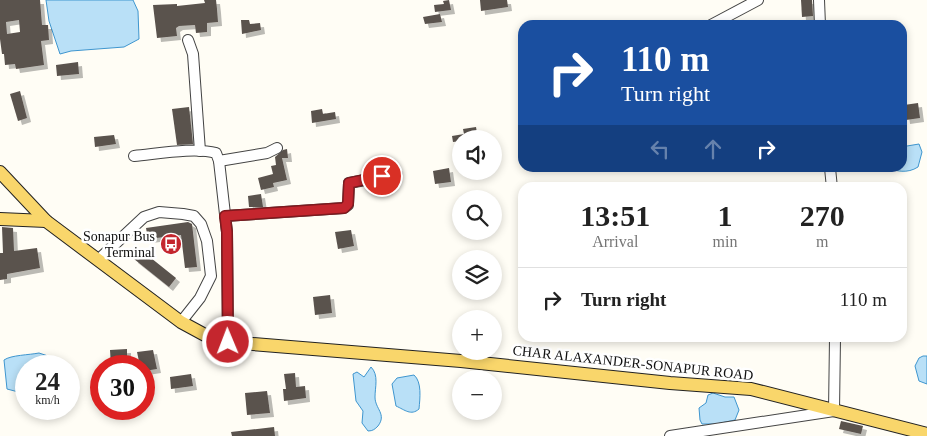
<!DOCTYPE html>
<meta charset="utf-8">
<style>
:root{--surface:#fff;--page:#f2f2f2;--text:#222;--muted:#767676;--line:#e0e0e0}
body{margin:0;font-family:"Times New Roman",serif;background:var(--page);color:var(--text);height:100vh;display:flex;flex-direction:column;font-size:19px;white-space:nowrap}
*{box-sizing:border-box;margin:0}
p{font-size:16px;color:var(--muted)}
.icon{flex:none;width:28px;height:28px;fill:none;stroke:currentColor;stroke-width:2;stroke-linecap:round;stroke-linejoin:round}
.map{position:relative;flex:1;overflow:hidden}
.sheet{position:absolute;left:518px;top:182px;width:389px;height:160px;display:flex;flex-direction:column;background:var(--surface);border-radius:15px;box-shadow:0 2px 8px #0003}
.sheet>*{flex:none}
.hud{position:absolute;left:518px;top:20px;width:389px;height:152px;border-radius:15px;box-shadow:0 2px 8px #0003;background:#1a4fa0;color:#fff;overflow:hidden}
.fabs{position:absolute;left:452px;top:130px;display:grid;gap:10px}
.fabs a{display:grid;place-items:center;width:50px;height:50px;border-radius:50%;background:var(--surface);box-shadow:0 2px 8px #0003;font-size:25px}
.speed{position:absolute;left:15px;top:355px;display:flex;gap:10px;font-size:25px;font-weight:700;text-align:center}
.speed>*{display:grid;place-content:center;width:65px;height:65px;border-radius:50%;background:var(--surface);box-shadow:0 2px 8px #0003;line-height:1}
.speed small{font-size:12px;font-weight:400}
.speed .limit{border:8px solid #d22;background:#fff;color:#111}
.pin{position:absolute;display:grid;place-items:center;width:42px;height:42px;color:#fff;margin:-21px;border:2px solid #fff;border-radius:50%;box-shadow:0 1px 5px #0007}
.me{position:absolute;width:55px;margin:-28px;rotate:359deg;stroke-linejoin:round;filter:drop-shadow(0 0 4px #0008)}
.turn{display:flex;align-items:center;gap:18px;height:105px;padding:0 20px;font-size:22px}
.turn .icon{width:65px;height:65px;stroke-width:2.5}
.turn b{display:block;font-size:35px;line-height:42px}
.lanes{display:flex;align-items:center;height:48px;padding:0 20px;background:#0003;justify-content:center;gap:25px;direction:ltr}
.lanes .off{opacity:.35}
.eta{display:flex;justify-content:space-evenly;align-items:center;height:85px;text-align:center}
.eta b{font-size:30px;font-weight:700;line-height:35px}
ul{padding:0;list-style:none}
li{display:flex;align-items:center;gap:15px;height:65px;padding:0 20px;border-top:1px solid var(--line)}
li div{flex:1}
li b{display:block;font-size:19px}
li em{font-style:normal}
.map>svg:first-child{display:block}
</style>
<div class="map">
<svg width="927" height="436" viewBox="0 0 927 436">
<defs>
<filter id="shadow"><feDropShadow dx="4" dy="4" stdDeviation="0" flood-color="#0004"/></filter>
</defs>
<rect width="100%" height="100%" fill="#fffdf5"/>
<!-- water -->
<g fill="#b9e0f7" stroke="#3f96cf">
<path d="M 46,0 L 133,0 L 138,11 L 139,39 L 124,47 L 71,51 L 60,54 L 49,21 Z"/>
<path d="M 919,144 L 922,152 L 918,167 C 907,174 897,171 885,168 L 901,168 L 901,147 Z"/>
<path d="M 39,353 L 48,356 L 55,366 L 26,366 L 26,394 L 7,389 L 4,360 C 11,355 29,355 39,353 Z"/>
<path d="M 923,356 L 927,356 L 927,384 L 919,381 L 915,366 L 919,358 Z"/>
<path d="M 371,367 C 379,375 375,387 375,397 C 375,409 387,414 378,426 C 375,429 373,431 368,431 L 362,423 L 363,411 L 356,401 L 353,374 L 357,372 L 364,377 Z"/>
<path d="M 414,375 C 422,382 420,398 419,409 C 411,416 405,410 396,406 L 392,384 L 397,378 Z"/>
<path d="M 713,393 L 725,397 L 734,397 L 739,410 L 735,420 L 716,424 L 702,424 L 700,420 L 699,408 L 706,403 L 708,395 Z"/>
</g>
<!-- building -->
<g fill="#5a524d" fill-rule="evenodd" filter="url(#shadow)">
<path d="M 0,0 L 40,0 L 42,25 L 48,25 L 49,40 L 41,41 L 44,65 L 16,69 L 15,64 L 5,65 L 4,54 L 2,54 L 0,39 ZM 19,20 L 20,32 L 7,34 L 6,22 Z"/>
<path d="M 204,0 L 216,0 L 217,9 L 218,22 L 207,23 L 207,32 L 196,33 L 195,25 L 179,26 L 176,28 L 177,36 L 157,38 L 153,5 L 177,4 L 177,6 L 205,3 Z"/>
<path d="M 449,0 L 451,10 L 435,12 L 434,5 L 444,4 L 443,1 Z"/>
<path d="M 480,0 L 507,0 L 508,7 L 481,11 Z"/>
<path d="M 801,0 L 812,0 L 813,16 L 802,17 Z"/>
<path d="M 440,14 L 442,22 L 425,24 L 423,17 Z"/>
<path d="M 241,20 L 249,20 L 250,24 L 260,23 L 261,30 L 242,34 Z"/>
<path d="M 78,62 L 79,74 L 57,76 L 56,65 Z"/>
<path d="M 20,91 L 27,118 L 18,121 L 10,94 Z"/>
<path d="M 918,103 L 920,118 L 906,120 L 904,105 Z"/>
<path d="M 189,107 L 193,144 L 177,145 L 172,109 Z"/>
<path d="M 322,109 L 323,114 L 335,112 L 336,119 L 312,123 L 311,111 Z"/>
<path d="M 476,127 L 478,139 L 461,139 L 461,141 L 453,142 L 452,136 L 464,134 L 463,129 Z"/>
<path d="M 114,135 L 116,144 L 95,147 L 94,137 Z"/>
<path d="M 287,149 L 288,158 L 282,158 L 287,180 L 273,183 L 274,187 L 261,190 L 258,178 L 273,174 L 271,166 L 276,165 L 275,157 L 283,150 Z"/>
<path d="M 449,168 L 451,182 L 435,184 L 433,171 Z"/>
<path d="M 261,194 L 263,207 L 249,207 L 248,196 Z"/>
<path d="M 188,222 L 192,224 L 197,267 L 185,268 L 181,235 L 148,239 L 146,228 Z"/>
<path d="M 2,227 L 13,228 L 14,251 L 37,248 L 40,268 L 7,274 L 7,279 L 0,280 L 0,253 L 3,253 Z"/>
<path d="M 351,230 L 354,246 L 338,249 L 335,232 Z"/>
<path d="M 141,250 L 176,278 L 169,287 L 134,259 Z"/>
<path d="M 330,295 L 332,313 L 315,315 L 313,297 Z"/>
<path d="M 127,349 L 127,366 L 111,366 L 110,350 Z"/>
<path d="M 153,350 L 157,369 L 144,371 L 144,366 L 140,366 L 137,352 Z"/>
<path d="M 295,373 L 296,387 L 305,386 L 306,398 L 284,401 L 283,389 L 286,389 L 284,374 Z"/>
<path d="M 191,374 L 193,386 L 171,389 L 170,377 Z"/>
<path d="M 267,391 L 270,413 L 247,415 L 245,393 Z"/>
<path d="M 841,421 L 863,426 L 861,434 L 839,429 Z"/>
<path d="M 274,427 L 275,436 L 232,436 L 231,432 Z"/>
</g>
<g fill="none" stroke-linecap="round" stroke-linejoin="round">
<!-- minor casing -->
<g stroke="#444" stroke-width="12">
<g id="minor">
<path d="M 819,0 L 820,25"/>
<path d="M 711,25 L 758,0"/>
<path d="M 188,40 L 193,54 L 200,151"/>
<path d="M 134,156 C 157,154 195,147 216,153 L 219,161 L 227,232 L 228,342"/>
<path d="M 219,161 L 267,153 L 277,148"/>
<path d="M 830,168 L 832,188"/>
<path d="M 225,216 L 344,208 L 348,205 L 349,183 L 397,174"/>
<path d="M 98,260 L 144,217 L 159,212 L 183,214 L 194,216 L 201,224 L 207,241 L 211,276 L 200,298 L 181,322"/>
<path d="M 670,436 L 834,411 L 835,338"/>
</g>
</g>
<!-- major casing -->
<g stroke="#222" stroke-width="14">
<g id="major">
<path d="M 0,172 L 46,221 L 181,322 L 205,335 L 228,342 L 461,361 L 670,383 L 751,389 L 927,434"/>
<path d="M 0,219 L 46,221"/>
</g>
</g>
<!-- minor -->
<use href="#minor" stroke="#fff" stroke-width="10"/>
<!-- major -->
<use href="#major" stroke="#f9d66b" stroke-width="12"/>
</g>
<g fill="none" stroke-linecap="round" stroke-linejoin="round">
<!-- route casing -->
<g stroke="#7f191e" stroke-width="12">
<path id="route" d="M 228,342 L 227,232 L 225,216 L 344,208 L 348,204 L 349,183 L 382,176"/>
</g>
<!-- route -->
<use href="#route" stroke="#c4262e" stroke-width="9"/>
</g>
<!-- icons -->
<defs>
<g id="bus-disc" transform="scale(1.125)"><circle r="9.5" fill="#c4262e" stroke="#fff"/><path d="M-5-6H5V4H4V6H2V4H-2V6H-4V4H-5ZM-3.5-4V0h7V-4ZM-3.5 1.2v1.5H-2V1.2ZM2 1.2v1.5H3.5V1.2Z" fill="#fff"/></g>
</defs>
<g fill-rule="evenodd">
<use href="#bus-disc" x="171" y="244"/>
</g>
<g text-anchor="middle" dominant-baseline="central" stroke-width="5" stroke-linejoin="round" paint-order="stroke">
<!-- poi labels -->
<g font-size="14" fill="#111" stroke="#fff" text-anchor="end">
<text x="155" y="236">Sonapur Bus<tspan x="155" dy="16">Terminal</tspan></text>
</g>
<!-- street labels -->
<g font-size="14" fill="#111" stroke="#fff">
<text transform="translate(633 363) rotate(6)">CHAR ALAXANDER-SONAPUR ROAD</text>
</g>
</g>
</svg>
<div class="fabs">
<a><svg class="icon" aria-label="sound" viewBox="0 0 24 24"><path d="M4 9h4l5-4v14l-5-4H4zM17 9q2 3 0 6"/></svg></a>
<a><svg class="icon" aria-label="search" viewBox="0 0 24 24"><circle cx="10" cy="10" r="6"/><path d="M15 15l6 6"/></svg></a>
<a><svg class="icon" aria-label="layers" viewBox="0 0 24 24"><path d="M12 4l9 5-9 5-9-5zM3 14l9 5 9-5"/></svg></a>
<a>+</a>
<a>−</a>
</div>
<div class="speed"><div>24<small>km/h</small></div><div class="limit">30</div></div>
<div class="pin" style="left:382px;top:176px;background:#d93025"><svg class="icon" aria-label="arrive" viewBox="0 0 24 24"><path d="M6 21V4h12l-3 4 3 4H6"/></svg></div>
<svg class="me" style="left:228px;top:342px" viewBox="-20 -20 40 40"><circle r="17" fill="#c4262e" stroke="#fff" stroke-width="3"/><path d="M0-11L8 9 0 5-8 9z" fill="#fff"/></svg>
<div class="hud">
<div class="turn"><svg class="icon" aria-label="right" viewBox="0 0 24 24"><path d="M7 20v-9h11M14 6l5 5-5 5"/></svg><div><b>110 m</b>Turn right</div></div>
<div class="lanes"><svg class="icon off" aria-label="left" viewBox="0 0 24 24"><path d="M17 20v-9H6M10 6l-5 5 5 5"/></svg><svg class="icon off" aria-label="ahead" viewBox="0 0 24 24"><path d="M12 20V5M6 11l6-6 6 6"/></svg><svg class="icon" aria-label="right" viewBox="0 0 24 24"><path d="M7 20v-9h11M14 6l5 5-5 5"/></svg></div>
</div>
<section class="sheet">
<div class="eta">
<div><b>13:51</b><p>Arrival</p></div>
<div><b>1</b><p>min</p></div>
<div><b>270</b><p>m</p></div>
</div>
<ul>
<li><svg class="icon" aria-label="right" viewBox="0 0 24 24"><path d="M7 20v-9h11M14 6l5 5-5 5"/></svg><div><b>Turn right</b></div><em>110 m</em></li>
</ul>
</section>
</div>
